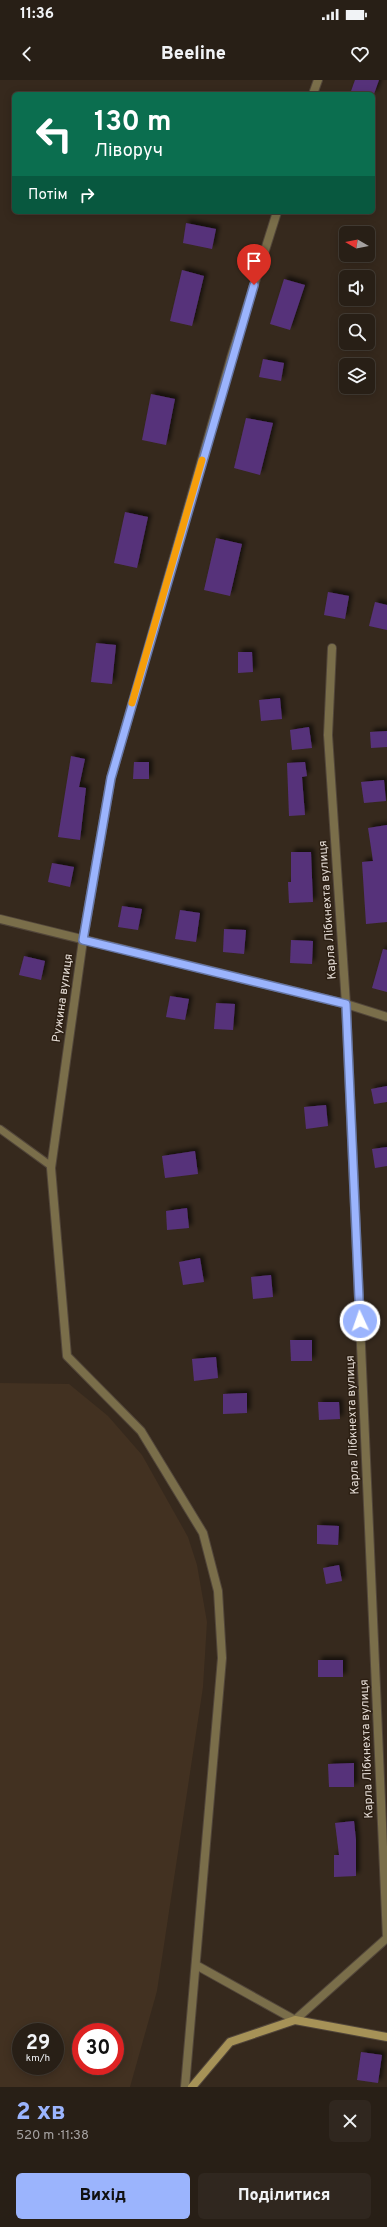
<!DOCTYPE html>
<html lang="uk">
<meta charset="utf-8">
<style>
:root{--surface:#281f16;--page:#30271f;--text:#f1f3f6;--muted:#a5a2a1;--line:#443d35;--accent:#9bb4fd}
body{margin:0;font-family:Overpass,sans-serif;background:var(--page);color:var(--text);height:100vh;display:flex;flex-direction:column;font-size:15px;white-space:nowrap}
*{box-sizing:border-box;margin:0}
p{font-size:13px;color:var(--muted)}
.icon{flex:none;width:22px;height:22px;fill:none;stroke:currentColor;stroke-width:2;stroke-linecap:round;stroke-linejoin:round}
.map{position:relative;height:2007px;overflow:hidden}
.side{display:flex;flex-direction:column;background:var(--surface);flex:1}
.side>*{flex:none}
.top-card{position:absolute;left:12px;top:12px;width:363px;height:122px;border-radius:6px;box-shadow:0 2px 10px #0003,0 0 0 1px var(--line);background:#0b6e4f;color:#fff;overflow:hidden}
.needle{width:26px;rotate:279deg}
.buttons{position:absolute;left:339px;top:146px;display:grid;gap:8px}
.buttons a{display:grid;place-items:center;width:36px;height:36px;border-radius:6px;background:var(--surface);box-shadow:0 2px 10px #0003,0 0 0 1px var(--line);font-size:20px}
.speed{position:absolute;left:12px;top:1943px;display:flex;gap:8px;font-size:20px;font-weight:700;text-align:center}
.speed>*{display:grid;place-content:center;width:52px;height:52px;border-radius:50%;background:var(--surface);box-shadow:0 2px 10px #0003,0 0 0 1px var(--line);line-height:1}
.speed small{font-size:10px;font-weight:400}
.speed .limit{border:6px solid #d22;background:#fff;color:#111}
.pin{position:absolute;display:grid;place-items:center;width:34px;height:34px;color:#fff;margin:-41px -17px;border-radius:50% 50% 50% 0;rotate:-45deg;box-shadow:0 0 4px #0007}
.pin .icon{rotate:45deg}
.me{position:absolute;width:44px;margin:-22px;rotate:357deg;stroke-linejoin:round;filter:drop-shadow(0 0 3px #0008)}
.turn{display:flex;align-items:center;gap:14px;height:84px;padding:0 16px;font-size:18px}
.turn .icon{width:52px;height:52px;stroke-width:2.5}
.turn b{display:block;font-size:28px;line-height:34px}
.then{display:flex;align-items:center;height:38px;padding:0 16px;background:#0003;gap:8px;font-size:15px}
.round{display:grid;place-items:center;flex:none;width:42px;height:42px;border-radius:6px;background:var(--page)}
.overview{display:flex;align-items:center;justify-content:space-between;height:68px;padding:0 16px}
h1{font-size:24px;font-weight:800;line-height:30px;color:var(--accent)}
.action{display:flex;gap:8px;margin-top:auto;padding:8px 16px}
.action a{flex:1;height:46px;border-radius:6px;background:var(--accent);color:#111;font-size:16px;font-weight:800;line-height:46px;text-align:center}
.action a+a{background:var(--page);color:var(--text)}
.status{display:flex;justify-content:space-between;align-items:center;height:28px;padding:0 20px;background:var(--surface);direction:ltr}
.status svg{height:11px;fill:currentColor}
header{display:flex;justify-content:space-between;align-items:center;height:52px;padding:0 16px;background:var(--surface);font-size:18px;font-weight:800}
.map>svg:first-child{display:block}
</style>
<div class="status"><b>11:36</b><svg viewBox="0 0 49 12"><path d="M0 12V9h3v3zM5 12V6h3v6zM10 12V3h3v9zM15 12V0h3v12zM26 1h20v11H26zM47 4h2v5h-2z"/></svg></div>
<header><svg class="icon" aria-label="back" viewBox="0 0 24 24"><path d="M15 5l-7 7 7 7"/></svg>Beeline<svg class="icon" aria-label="heart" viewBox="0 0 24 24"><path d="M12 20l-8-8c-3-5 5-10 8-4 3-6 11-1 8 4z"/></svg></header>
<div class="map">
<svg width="387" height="2007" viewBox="0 0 387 2007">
<defs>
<filter id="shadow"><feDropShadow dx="3.5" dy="-3.5" stdDeviation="2" flood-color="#0009"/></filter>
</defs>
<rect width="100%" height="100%" fill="#36291d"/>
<!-- built -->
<path fill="#423121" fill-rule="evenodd" d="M 0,1303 L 69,1304 L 108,1336 L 142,1375 L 188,1457 L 197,1485 L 207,1542 L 203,1607 L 157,1911 L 130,2007 L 0,2007 ZM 21,1952 L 55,1952 L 55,1986 L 21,1986 ZM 81,1952 L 115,1952 L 115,1986 L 81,1986 Z"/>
<!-- building -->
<g fill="#57327a" filter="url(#shadow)">
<path d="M 355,0 L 379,0 L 374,14 L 350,14 Z"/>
<path d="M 186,143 L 216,149 L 212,169 L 183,163 Z"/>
<path d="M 182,190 L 204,196 L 192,246 L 170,241 Z"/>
<path d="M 284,199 L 305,205 L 290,250 L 270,244 Z"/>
<path d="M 263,279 L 284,283 L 281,301 L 259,297 Z"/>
<path d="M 151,314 L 175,319 L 166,365 L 142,360 Z"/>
<path d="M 246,338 L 273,343 L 260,395 L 234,388 Z"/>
<path d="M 125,432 L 148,437 L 137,488 L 114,483 Z"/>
<path d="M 216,458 L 242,464 L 230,516 L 204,510 Z"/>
<path d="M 328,512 L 349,516 L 345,539 L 324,535 Z"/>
<path d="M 375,522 L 387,525 L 387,550 L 369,546 Z"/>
<path d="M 96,563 L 116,565 L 112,604 L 91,602 Z"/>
<path d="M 238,572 L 252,572 L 253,592 L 238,593 Z"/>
<path d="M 280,618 L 282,639 L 261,641 L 259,620 Z"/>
<path d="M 309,647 L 312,668 L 292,670 L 290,650 Z"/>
<path d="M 387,651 L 387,667 L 371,668 L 370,652 Z"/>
<path d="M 71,676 L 85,679 L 79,707 L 86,708 L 80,760 L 58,757 Z"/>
<path d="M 134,682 L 149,682 L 149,699 L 133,699 Z"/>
<path d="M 305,682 L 307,696 L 302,697 L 305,735 L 289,736 L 287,683 Z"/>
<path d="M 384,700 L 386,721 L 364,723 L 361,702 Z"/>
<path d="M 387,745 L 387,842 L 366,844 L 362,782 L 373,781 L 368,748 Z"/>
<path d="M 291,772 L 311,772 L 313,822 L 289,823 L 288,802 L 291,802 Z"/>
<path d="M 52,783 L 74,787 L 70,807 L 48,802 Z"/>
<path d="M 122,826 L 142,829 L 138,850 L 118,847 Z"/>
<path d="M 180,830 L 200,833 L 196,862 L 175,859 Z"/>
<path d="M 224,849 L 246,850 L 244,874 L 223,872 Z"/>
<path d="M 291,860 L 313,861 L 312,884 L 290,883 Z"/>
<path d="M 383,869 L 387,870 L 387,912 L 372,908 Z"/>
<path d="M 24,876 L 45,881 L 41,900 L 19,895 Z"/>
<path d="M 170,916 L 189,919 L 185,940 L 166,937 Z"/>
<path d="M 216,923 L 235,924 L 233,950 L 214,949 Z"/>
<path d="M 387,1006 L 387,1022 L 374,1024 L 371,1009 Z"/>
<path d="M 326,1025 L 328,1046 L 306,1049 L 304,1027 Z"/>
<path d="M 387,1067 L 387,1086 L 375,1088 L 372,1069 Z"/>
<path d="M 195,1071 L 198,1094 L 165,1098 L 162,1076 Z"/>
<path d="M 187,1128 L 189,1148 L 167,1150 L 166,1131 Z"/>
<path d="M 200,1178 L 204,1202 L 183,1205 L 179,1182 Z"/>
<path d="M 271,1195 L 273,1217 L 253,1219 L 251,1197 Z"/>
<path d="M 290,1260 L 312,1260 L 312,1281 L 291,1281 Z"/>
<path d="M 216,1277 L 218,1298 L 194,1301 L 192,1279 Z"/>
<path d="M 247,1313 L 247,1333 L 223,1334 L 223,1314 Z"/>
<path d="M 318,1322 L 339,1322 L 340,1339 L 319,1340 Z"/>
<path d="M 317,1445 L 339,1446 L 338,1465 L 317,1464 Z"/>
<path d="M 339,1485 L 342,1501 L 326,1504 L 323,1488 Z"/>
<rect x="318" y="1580" width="25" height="17"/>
<path d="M 354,1683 L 354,1707 L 329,1707 L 328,1684 Z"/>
<path d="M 354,1741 L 356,1760 L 356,1796 L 334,1797 L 334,1775 L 339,1775 L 335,1743 Z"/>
<path d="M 361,1972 L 382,1975 L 378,2003 L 357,2000 Z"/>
</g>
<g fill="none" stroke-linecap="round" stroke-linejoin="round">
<!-- lane casing -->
<g stroke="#52463a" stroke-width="9">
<path id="lane" d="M 0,1049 L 51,1086"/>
</g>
<!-- street casing -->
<g stroke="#52463a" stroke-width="10">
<g id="street">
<path d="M 313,14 L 318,0"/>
<path d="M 332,568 L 328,655 L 346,924 L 387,1858"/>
<path d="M 0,839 L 346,924 L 387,937"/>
<path d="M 196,1885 L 295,1940 L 387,1858"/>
<path d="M 185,2007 L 222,1578 L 218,1511 L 203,1453 L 141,1351 L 67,1276 L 51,1088 L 83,860 L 111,698 L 231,278 L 277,132"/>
</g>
</g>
<!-- secondary casing -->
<g stroke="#52463a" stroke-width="10">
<path id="secondary" d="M 192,2007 L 230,1962 L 295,1940 L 387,1957"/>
</g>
<!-- lane -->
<use href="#lane" stroke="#7a6e4a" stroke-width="7"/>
<!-- street -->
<use href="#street" stroke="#7a6e4a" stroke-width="8"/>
<!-- secondary -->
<use href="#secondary" stroke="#a69257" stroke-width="8"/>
</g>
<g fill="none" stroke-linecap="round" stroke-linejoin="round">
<!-- route casing -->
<g stroke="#6575a4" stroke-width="10">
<path id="route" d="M 254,205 L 111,698 L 83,860 L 346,924 L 360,1241"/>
</g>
<!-- route -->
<use href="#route" stroke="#9bb4fd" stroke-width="7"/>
<!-- slow -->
<path stroke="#f59e0b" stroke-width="7" d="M 132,623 L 202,380"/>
</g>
<g text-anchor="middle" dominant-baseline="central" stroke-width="3" stroke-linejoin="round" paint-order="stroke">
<!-- street labels -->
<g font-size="12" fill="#e5dcd5" stroke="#2c1f13">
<text transform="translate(328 830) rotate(-94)">Карла Лібкнехта вулиця</text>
<text transform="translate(63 918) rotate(-82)">Ружина вулиця</text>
<text transform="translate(353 1345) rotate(-92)">Карла Лібкнехта вулиця</text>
<text transform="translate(367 1669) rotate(-92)">Карла Лібкнехта вулиця</text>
</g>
</g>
</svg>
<div class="buttons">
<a><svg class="needle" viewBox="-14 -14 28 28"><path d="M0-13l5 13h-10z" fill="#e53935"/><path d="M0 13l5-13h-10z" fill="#a5a2a1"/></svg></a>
<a><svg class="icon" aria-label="sound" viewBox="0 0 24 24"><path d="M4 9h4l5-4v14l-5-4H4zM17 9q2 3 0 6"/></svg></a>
<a><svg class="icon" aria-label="search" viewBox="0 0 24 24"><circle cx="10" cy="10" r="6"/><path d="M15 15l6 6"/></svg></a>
<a><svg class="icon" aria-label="layers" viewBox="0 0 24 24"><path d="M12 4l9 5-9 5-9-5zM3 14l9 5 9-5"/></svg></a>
</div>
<div class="speed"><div>29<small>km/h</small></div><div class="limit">30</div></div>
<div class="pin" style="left:254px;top:205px;background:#d93025"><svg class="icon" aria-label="arrive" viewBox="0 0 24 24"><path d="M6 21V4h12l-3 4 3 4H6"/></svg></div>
<svg class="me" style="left:360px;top:1241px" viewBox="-20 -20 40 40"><circle r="17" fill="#9bb4fd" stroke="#fff" stroke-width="3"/><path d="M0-11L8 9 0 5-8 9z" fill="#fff"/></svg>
<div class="top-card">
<div class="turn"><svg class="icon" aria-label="left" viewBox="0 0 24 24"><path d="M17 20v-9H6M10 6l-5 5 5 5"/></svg><div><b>130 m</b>Ліворуч</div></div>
<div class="then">Потім<svg class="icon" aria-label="right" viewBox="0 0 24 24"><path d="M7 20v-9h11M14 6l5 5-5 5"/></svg></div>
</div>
</div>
<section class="side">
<div class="overview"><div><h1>2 хв</h1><p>520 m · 11:38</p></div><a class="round"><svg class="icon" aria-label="close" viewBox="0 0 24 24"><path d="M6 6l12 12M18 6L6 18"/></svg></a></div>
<div class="action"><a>Вихід</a><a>Поділитися</a></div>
</section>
